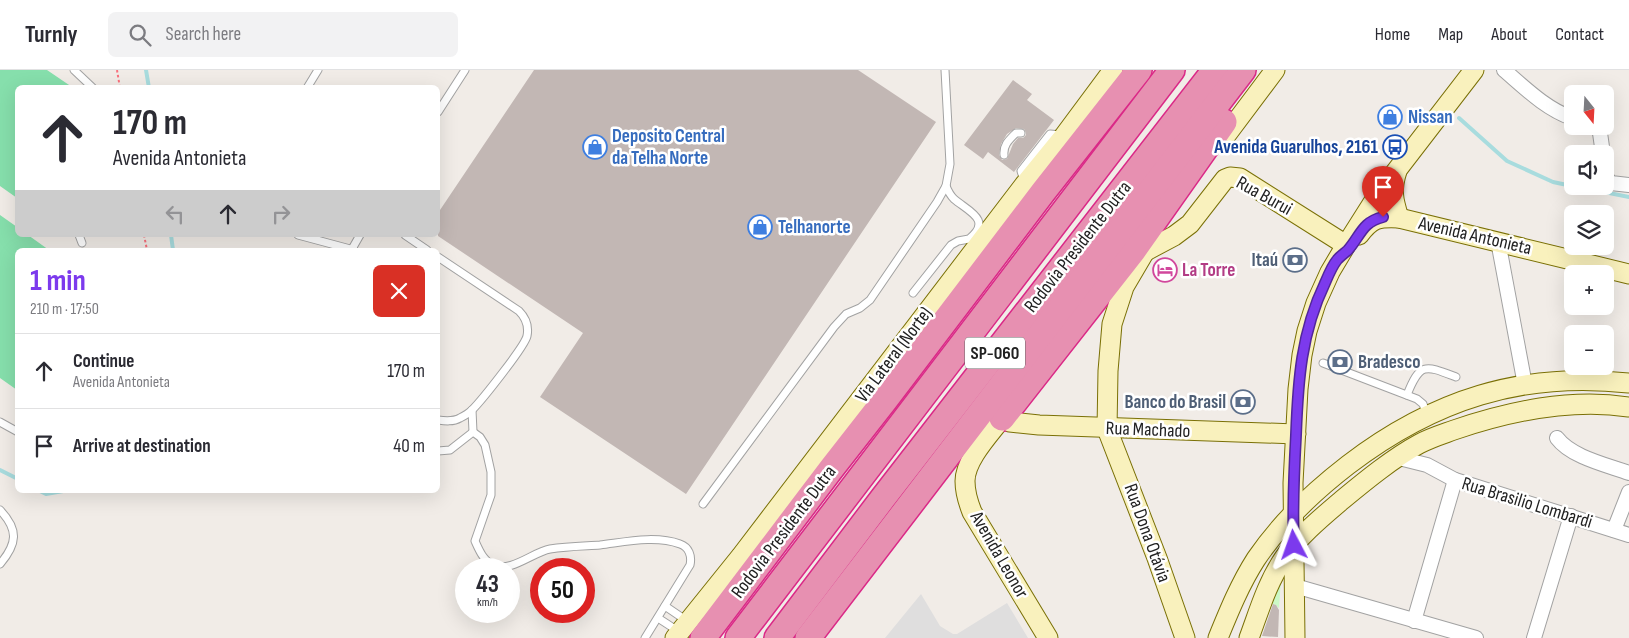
<!DOCTYPE html>
<meta charset="utf-8">
<style>
:root{--surface:#fff;--page:#f2f2f3;--text:#2b2b33;--muted:#7c7c81;--line:#e1e1e2;--accent:#7c3aed}
body{margin:0;font-family:"Sofia Sans Condensed",sans-serif;background:var(--page);color:var(--text);height:100vh;display:flex;flex-direction:column;font-size:19px;white-space:nowrap}
*{box-sizing:border-box;margin:0}
p{font-size:16px;color:var(--muted)}
.icon{flex:none;width:28px;height:28px;fill:none;stroke:currentColor;stroke-width:2;stroke-linecap:round;stroke-linejoin:round}
.map{position:relative;flex:1;overflow:hidden}
.panel{position:absolute;left:15px;top:178px;width:425px;height:245px;display:flex;flex-direction:column;background:var(--surface);border-radius:8px;box-shadow:0 5px 20px #0002}
.panel>*{flex:none}
.guide{position:absolute;left:15px;top:15px;width:425px;height:152px;border-radius:8px;box-shadow:0 5px 20px #0002;background:#fff;color:var(--text);overflow:hidden}
.needle{width:32px;rotate:162deg}
.tools{position:absolute;left:1564px;top:15px;display:grid;gap:10px}
.tools a{display:grid;place-items:center;width:50px;height:50px;border-radius:8px;background:var(--surface);box-shadow:0 5px 20px #0002;font-size:25px}
.speed{position:absolute;left:455px;top:488px;display:flex;gap:10px;font-size:25px;font-weight:700;text-align:center}
.speed>*{display:grid;place-content:center;width:65px;height:65px;border-radius:50%;background:var(--surface);box-shadow:0 5px 20px #0002;line-height:1}
.speed small{font-size:12px;font-weight:400}
.speed .limit{border:8px solid #d22;background:#fff;color:#111}
.pin{position:absolute;display:grid;place-items:center;width:42px;height:42px;color:#fff;margin:-51px -21px;border-radius:50% 50% 50% 0;rotate:-45deg;box-shadow:0 0 5px #0007}
.pin .icon{rotate:45deg}
.me{position:absolute;width:55px;margin:-28px;rotate:356deg;stroke-linejoin:round;filter:drop-shadow(0 0 4px #0008)}
.turn{display:flex;align-items:center;gap:18px;height:105px;padding:0 15px;font-size:22px}
.turn .icon{width:65px;height:65px;stroke-width:2.5}
.turn b{display:block;font-size:35px;line-height:42px}
.lanes{display:flex;align-items:center;height:48px;padding:0 15px;background:#0003;justify-content:center;gap:25px;direction:ltr}
.lanes .off{opacity:.35}
.round{display:grid;place-items:center;flex:none;width:52px;height:52px;border-radius:8px;background:var(--page)}
.headline{display:flex;align-items:center;justify-content:space-between;height:85px;padding:0 15px}
h1{font-size:30px;font-weight:700;line-height:38px;color:var(--accent)}
ul{padding:0;list-style:none}
li{display:flex;align-items:center;gap:15px;height:75px;padding:0 15px;border-top:1px solid var(--line)}
li div{flex:1}
li b{display:block;font-size:19px}
li em{font-style:normal}
header{display:flex;align-items:center;gap:30px;box-sizing:border-box;height:70px;padding:0 25px;background:var(--surface);border-bottom:1px solid var(--line)}
header strong{font-size:24px}
nav{display:flex;gap:28px;margin-inline-start:auto;font-size:18px}
.search{width:350px;height:45px;background:var(--page);display:flex;align-items:center;gap:12px;box-sizing:border-box;padding:0 18px;border-radius:8px;color:var(--muted);font-size:19px}
.map>svg:first-child{display:block}
</style>
<header>
<strong>Turnly</strong>
<div class="search"><svg class="icon" aria-label="search" viewBox="0 0 24 24"><circle cx="10" cy="10" r="6"/><path d="M15 15l6 6"/></svg>Search here</div>
<nav><a>Home</a><a>Map</a><a>About</a><a>Contact</a></nav>
</header>
<div class="map">
<svg width="1629" height="568" viewBox="0 0 1629 568">
<rect width="100%" height="100%" fill="#f1ece7"/>
<!-- residential -->
<path fill="#dfdede" d="M 921,524 L 940,556 L 953,564 L 957,564 L 1007,533 L 1028,568 L 885,568 Z"/>
<!-- park -->
<path fill="#ccf9c6" d="M 1281,509 L 1279,538 L 1274,534 L 1271,535 Z"/>
<!-- pitch -->
<g fill="#86dfac">
<path d="M 0,0 L 47,0 L 72,17 L 18,18 L 17,128 L 0,116 Z"/>
<path d="M 0,145 L 17,157 L 18,165 L 28,165 L 49,180 L 18,180 L 17,320 L 0,308 Z"/>
</g>
<g fill="none" stroke-linecap="round" stroke-linejoin="round">
<!-- stream -->
<g stroke="#a8dcde" stroke-width="4">
<path d="M 146,0 L 149,18"/>
<path d="M 1459,48 L 1507,91 L 1553,112 L 1572,116"/>
<path d="M 1575,116 L 1629,127"/>
<path d="M 171,165 L 173,180"/>
<path d="M 0,400 L 18,409"/>
<path d="M 38,420 L 46,424 L 69,420"/>
</g>
</g>
<!-- building -->
<g fill="#c2b7b4" fill-rule="evenodd">
<path d="M 534,0 L 858,0 L 936,52 L 686,424 L 540,327 L 583,263 L 438,166 L 438,143 Z"/>
<path d="M 1013,10 L 1032,24 L 1027,30 L 1054,50 L 1014,102 L 988,82 L 983,89 L 964,75 ZM 1016,58 L 1024,59 L 1026,63 L 1026,65 L 1023,68 L 1018,68 L 1013,74 L 1007,89 L 1002,90 L 999,85 L 1001,74 L 1007,64 Z"/>
<path d="M 1273,534 L 1276,535 L 1279,540 L 1278,567 L 1262,566 Z"/>
</g>
<g fill="none" stroke-linecap="round" stroke-linejoin="round">
<!-- lane casing -->
<g stroke="#a2a2a2" stroke-width="9">
<g id="lane">
<path d="M 74,0 L 93,18"/>
<path d="M 307,18 L 318,0"/>
<path d="M 438,42 L 465,0"/>
<path d="M 1004,85 C 1003,75 1009,70 1016,63 L 1021,63"/>
<path d="M 1024,111 L 1021,101 L 1050,64 L 1061,65"/>
<path d="M 79,165 L 82,173"/>
<path d="M 298,165 L 354,180"/>
<path d="M 405,165 L 427,180"/>
<path d="M 352,179 L 360,165"/>
<path d="M 438,187 L 519,241 C 526,248 529,256 527,266 C 525,276 482,330 472,340 C 469,343 464,346 460,348 C 453,352 445,351 438,350"/>
<path d="M 913,223 L 951,175 L 958,171 L 969,169 C 993,150 968,141 954,129 C 950,125 948,121 946,116"/>
<path d="M 1323,293 L 1417,329 L 1423,334 L 1427,345"/>
<path d="M 1407,325 C 1420,292 1425,295 1456,307"/>
<path d="M 472,340 L 473,362"/>
<path d="M 0,352 L 18,362"/>
<path d="M 438,381 L 450,380 L 473,362 L 480,367 L 485,375 L 491,402 L 491,425 L 475,471 C 479,480 483,490 493,495 C 511,503 533,482 550,479 C 567,476 584,476 600,475 C 625,472 655,465 680,474 C 689,477 692,486 690,495 L 645,568"/>
<path d="M 703,434 L 834,257 L 846,244 L 860,238 L 870,230 L 937,132 L 946,116 L 950,94 L 945,0"/>
<path d="M 0,440 C 19,460 17,474 0,494"/>
<path d="M 665,536 L 687,551"/>
<path d="M 658,548 L 678,561"/>
</g>
</g>
<!-- street casing -->
<g stroke="#a2a2a2" stroke-width="16">
<g id="street">
<path d="M 1504,0 C 1525,18 1546,39 1572,48"/>
<path d="M 1596,56 L 1600,63 L 1603,84"/>
<path d="M 1605,106 L 1611,113 L 1629,115"/>
<path d="M 1498,171 L 1525,315"/>
<path d="M 1557,368 C 1571,387 1607,395 1629,403"/>
<path d="M 1399,388 L 1427,395 L 1455,410 L 1629,465"/>
<path d="M 1614,460 L 1629,422"/>
<path d="M 1295,516 L 1476,568"/>
<path d="M 1414,551 L 1455,410"/>
<path d="M 1534,568 L 1571,446"/>
</g>
</g>
<!-- secondary casing -->
<g stroke="#7a7006" stroke-width="21">
<g id="secondary">
<path d="M 1221,72 L 1275,0"/>
<path d="M 1397,101 C 1391,120 1393,129 1399,148"/>
<path d="M 1359,165 C 1372,148 1378,147 1399,148 L 1629,204"/>
<path d="M 1144,182 L 1174,166 L 1190,154 L 1225,109 L 1230,107 L 1240,108 L 1346,175"/>
<path d="M 1144,183 L 1124,217 L 1112,254 L 1108,301 L 1107,359 L 1157,488 L 1185,568"/>
<path d="M 675,568 L 741,486 L 1024,115 L 1064,66 L 1113,0"/>
<path d="M 1048,568 L 972,442 C 968,432 965,422 965,411 C 965,390 989,365 1002,348 L 1010,352 L 1039,355 L 1296,364"/>
<path d="M 1218,568 C 1229,541 1240,514 1256,489 C 1281,452 1313,422 1348,395 C 1433,330 1522,301 1629,313"/>
<path d="M 1249,568 C 1259,541 1267,513 1284,488 C 1299,466 1322,447 1342,430 C 1365,411 1393,388 1419,374 C 1430,368 1443,364 1454,360 C 1510,341 1570,328 1629,337"/>
<path d="M 1295,568 L 1293,413 L 1298,319 L 1302,285 L 1307,261 L 1316,233 L 1330,202 L 1346,175 L 1377,126 L 1474,0"/>
</g>
</g>
<!-- highway casing -->
<g stroke="#da2987" stroke-width="28">
<g id="highway">
<path d="M 1002,348 L 1133,181 L 1224,52"/>
<path d="M 703,568 L 831,399 L 885,330 L 1043,122 L 1139,0"/>
<path d="M 738,568 L 1172,0"/>
<path d="M 777,568 L 883,428 L 1215,0"/>
<path d="M 808,568 L 1243,0"/>
</g>
</g>
<!-- path -->
<g stroke="#f9707c" stroke-width="2" stroke-dasharray="2.5 2.5" stroke-linecap="butt">
<path d="M 117,0 L 120,18"/>
<path d="M 144,165 L 147,180"/>
</g>
<!-- lane -->
<use href="#lane" stroke="#fff" stroke-width="7"/>
<!-- street -->
<use href="#street" stroke="#fff" stroke-width="14"/>
<!-- secondary -->
<use href="#secondary" stroke="#f9f1bd" stroke-width="19"/>
<!-- highway -->
<use href="#highway" stroke="#e790b1" stroke-width="25"/>
</g>
<g fill="none" stroke-linecap="round" stroke-linejoin="round">
<!-- route casing -->
<g stroke="#51269a" stroke-width="12">
<path id="route" d="M 1294,475 C 1292,438 1294,402 1296,365 C 1298,311 1301,263 1325,213 C 1328,206 1332,196 1337,190 C 1340,186 1345,183 1348,180 C 1361,165 1362,152 1383,147"/>
</g>
<!-- route -->
<use href="#route" stroke="#7c3aed" stroke-width="9"/>
</g>
<!-- icons -->
<defs>
<g id="shop-ring" transform="scale(1.25)"><circle r="9.5" fill="#fff" stroke="#3f7fe0" stroke-width="1.5"/><path d="M-5-2.5h2.3a2.7 3.5 0 0 1 5.4 0H5L5.5 6h-11ZM-1.5-2.5h3a1.5 2.3 0 0 0-3 0Z" fill="#3f7fe0"/></g>
<g id="bus-ring" transform="scale(1.25)"><circle r="9.5" fill="#fff" stroke="#1a4fb4" stroke-width="1.5"/><path d="M-5-6H5V4H4V6H2V4H-2V6H-4V4H-5ZM-3.5-4V0h7V-4ZM-3.5 1.2v1.5H-2V1.2ZM2 1.2v1.5H3.5V1.2Z" fill="#1a4fb4"/></g>
<g id="bank-ring" transform="scale(1.25)"><circle r="9.5" fill="#fff" stroke="#5c6f8a" stroke-width="1.5"/><path d="M-6-4H6V4H-6ZM0-2.3a2.3 2.3 0 1 0 0 4.6a2.3 2.3 0 1 0 0-4.6Z" fill="#5c6f8a"/></g>
<g id="hotel-ring" transform="scale(1.25)"><circle r="9.5" fill="#fff" stroke="#d1479c" stroke-width="1.5"/><path d="M-6-4.5h1.5V1H6V5H4.5V3h-9V5H-6ZM-4 0a1.8 1.8 0 1 1 3.6 0ZM.5 0V-2.5h3Q6-2.5 6 0Z" fill="#d1479c"/></g>
</defs>
<g fill-rule="evenodd">
<use href="#shop-ring" x="1390" y="47"/>
<use href="#shop-ring" x="595" y="77"/>
<use href="#bus-ring" x="1395" y="77"/>
<use href="#shop-ring" x="760" y="157"/>
<use href="#bank-ring" x="1295" y="190"/>
<use href="#hotel-ring" x="1165" y="200"/>
<use href="#bank-ring" x="1340" y="292"/>
<use href="#bank-ring" x="1243" y="332"/>
</g>
<g text-anchor="middle" dominant-baseline="central" stroke-width="5" stroke-linejoin="round" paint-order="stroke">
<!-- shield labels -->
<rect fill="#fff" stroke="#646464" stroke-width="1" x="965" y="267.5" width="60" height="31" rx="4"/>
<g font-size="18" font-weight="bold" fill="#212121">
<text x="995" y="283">SP-060</text>
</g>
<!-- shop labels -->
<g font-size="19" font-weight="bold" fill="#366cbe" stroke="#fff" text-anchor="start">
<text x="1408" y="47">Nissan</text>
<text x="612" y="66">Deposito Central<tspan x="612" dy="22">da Telha Norte</tspan></text>
<text x="778" y="157">Telhanorte</text>
</g>
<!-- transit labels -->
<g font-size="19" font-weight="bold" fill="#164399" stroke="#fff" text-anchor="end">
<text x="1378" y="77">Avenida Guarulhos, 2161</text>
</g>
<!-- street labels -->
<g font-size="19" fill="#212121" stroke="#fff">
<text transform="translate(1264 126) rotate(29)">Rua Burui</text>
<text transform="translate(1475 166) rotate(13)">Avenida Antonieta</text>
<text transform="translate(1078 177) rotate(-52)">Rodovia Presidente Dutra</text>
<text transform="translate(894 285) rotate(-53)">Via Lateral (Norte)</text>
<text transform="translate(1148 360) rotate(2)">Rua Machado</text>
<text transform="translate(1527 433) rotate(17)">Rua Brasilio Lombardi</text>
<text transform="translate(784 462) rotate(-53)">Rodovia Presidente Dutra</text>
<text transform="translate(1147 463) rotate(70)">Rua Dona Otávia</text>
<text transform="translate(999 485) rotate(60)">Avenida Leonor</text>
</g>
<!-- service labels -->
<g font-size="19" font-weight="bold" fill="#4e5e75" stroke="#fff" text-anchor="end">
<text x="1278" y="190">Itaú</text>
<text x="1358" y="292" text-anchor="start">Bradesco</text>
<text x="1226" y="332">Banco do Brasil</text>
</g>
<!-- hotel labels -->
<g font-size="19" font-weight="bold" fill="#b23c85" stroke="#fff" text-anchor="start">
<text x="1182" y="200">La Torre</text>
</g>
</g>
</svg>
<div class="tools">
<a><svg class="needle" viewBox="-14 -14 28 28"><path d="M0-13l5 13h-10z" fill="#e53935"/><path d="M0 13l5-13h-10z" fill="#7c7c81"/></svg></a>
<a><svg class="icon" aria-label="sound" viewBox="0 0 24 24"><path d="M4 9h4l5-4v14l-5-4H4zM17 9q2 3 0 6"/></svg></a>
<a><svg class="icon" aria-label="layers" viewBox="0 0 24 24"><path d="M12 4l9 5-9 5-9-5zM3 14l9 5 9-5"/></svg></a>
<a>+</a>
<a>−</a>
</div>
<div class="speed"><div>43<small>km/h</small></div><div class="limit">50</div></div>
<div class="pin" style="left:1383px;top:147px;background:#d93025"><svg class="icon" aria-label="arrive" viewBox="0 0 24 24"><path d="M6 21V4h12l-3 4 3 4H6"/></svg></div>
<svg class="me" style="left:1294px;top:475px" viewBox="-20 -20 40 40"><path d="M0-17L14 15 0 8-14 15z" fill="#7c3aed" stroke="#fff" stroke-width="4"/></svg>
<div class="guide">
<div class="turn"><svg class="icon" aria-label="ahead" viewBox="0 0 24 24"><path d="M12 20V5M6 11l6-6 6 6"/></svg><div><b>170 m</b>Avenida Antonieta</div></div>
<div class="lanes"><svg class="icon off" aria-label="left" viewBox="0 0 24 24"><path d="M17 20v-9H6M10 6l-5 5 5 5"/></svg><svg class="icon" aria-label="ahead" viewBox="0 0 24 24"><path d="M12 20V5M6 11l6-6 6 6"/></svg><svg class="icon off" aria-label="right" viewBox="0 0 24 24"><path d="M7 20v-9h11M14 6l5 5-5 5"/></svg></div>
</div>
<section class="panel">
<div class="headline"><div><h1>1 min</h1><p>210 m · 17:50</p></div><a class="round" style="background:#d93025;color:#fff"><svg class="icon" aria-label="close" viewBox="0 0 24 24"><path d="M6 6l12 12M18 6L6 18"/></svg></a></div>
<ul>
<li><svg class="icon" aria-label="ahead" viewBox="0 0 24 24"><path d="M12 20V5M6 11l6-6 6 6"/></svg><div><b>Continue</b><p>Avenida Antonieta</p></div><em>170 m</em></li>
<li><svg class="icon" aria-label="arrive" viewBox="0 0 24 24"><path d="M6 21V4h12l-3 4 3 4H6"/></svg><div><b>Arrive at destination</b></div><em>40 m</em></li>
</ul>
</section>
</div>
